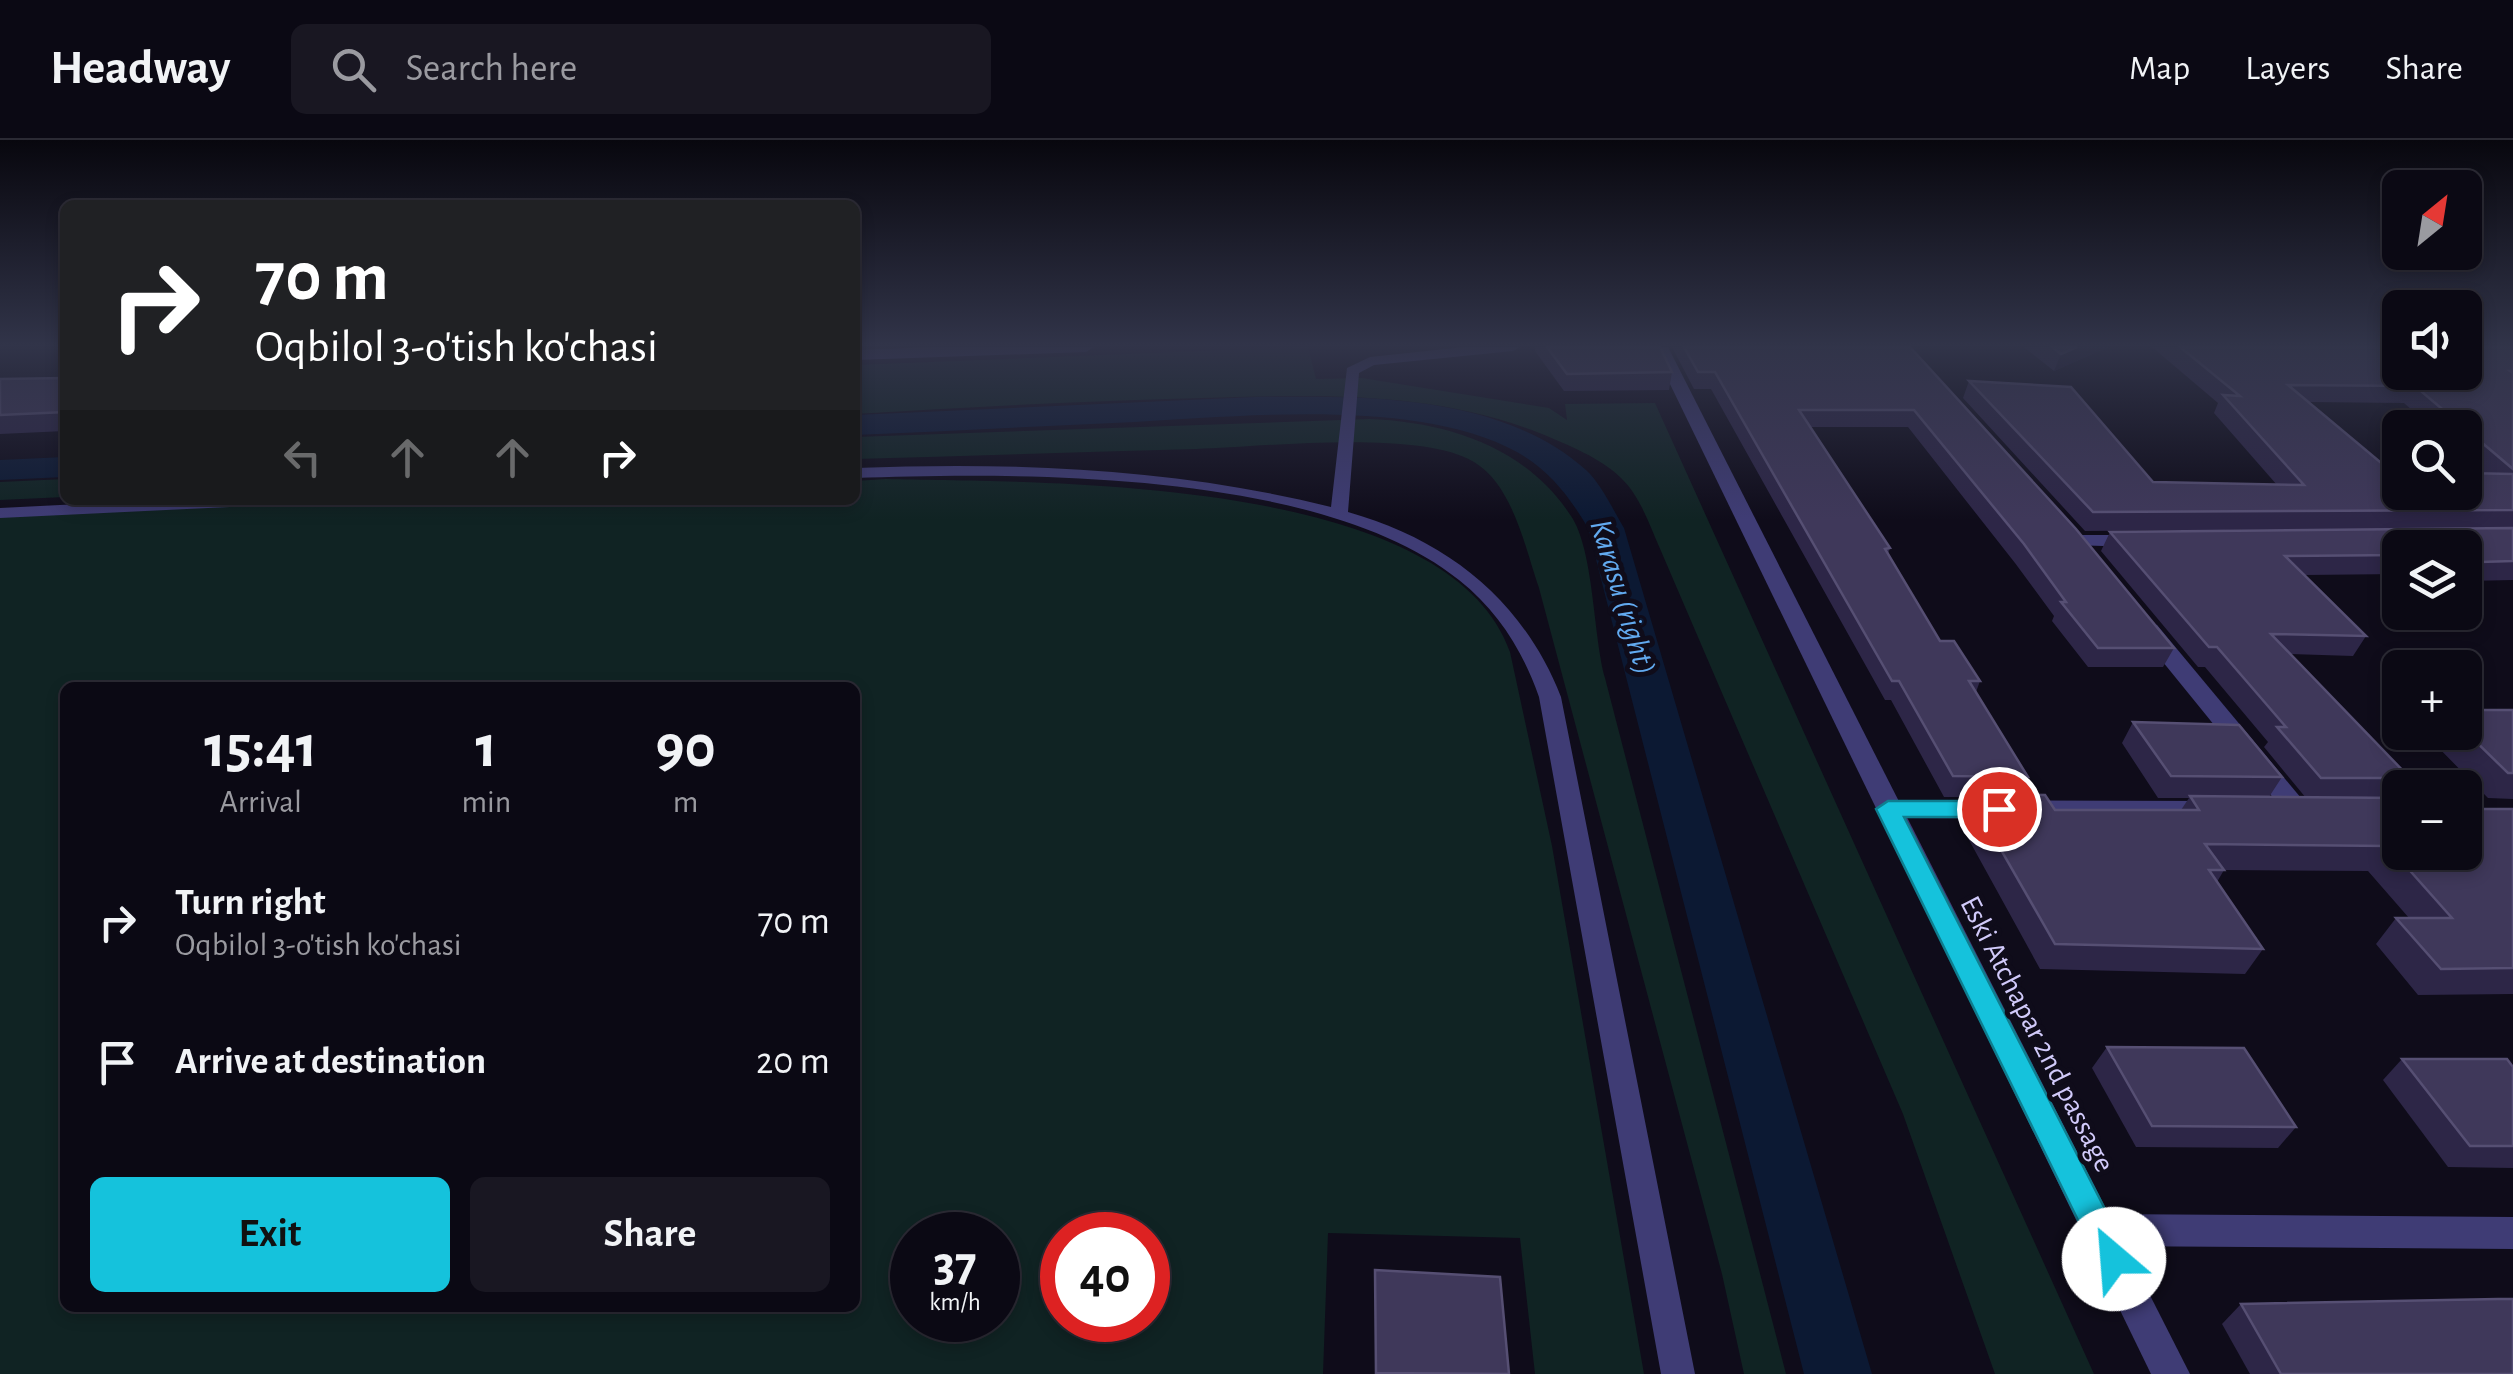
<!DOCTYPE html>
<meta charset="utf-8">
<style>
:root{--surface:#0b0914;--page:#191722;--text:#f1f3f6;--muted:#9a9aa0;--line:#2b2a34;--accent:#15c2dc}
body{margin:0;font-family:"Alegreya Sans",sans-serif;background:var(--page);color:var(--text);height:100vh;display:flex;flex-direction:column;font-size:38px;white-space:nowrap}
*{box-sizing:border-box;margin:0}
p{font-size:32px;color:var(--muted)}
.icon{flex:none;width:55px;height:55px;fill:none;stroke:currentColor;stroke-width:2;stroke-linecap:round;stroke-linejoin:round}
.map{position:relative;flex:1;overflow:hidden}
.drawer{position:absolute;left:60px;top:542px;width:800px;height:630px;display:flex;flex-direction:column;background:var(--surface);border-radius:15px;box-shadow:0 5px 15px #0003,0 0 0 2px var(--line)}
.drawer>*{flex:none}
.top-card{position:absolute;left:60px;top:60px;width:800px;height:305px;border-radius:15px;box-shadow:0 5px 15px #0003,0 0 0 2px var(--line);background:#202124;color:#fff;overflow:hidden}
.needle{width:65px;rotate:30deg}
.buttons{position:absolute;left:2382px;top:30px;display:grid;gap:20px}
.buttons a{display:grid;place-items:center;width:100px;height:100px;border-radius:15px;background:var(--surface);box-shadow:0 5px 15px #0003,0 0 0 2px var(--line);font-size:50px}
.speed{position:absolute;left:890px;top:1072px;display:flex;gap:20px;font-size:50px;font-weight:700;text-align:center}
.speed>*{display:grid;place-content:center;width:130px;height:130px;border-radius:50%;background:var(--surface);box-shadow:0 5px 15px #0003,0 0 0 2px var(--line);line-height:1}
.speed small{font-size:25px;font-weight:400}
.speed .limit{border:15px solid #d22;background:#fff;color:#111}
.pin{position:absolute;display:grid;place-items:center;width:85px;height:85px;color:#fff;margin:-42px;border:5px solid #fff;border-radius:50%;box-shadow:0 2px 10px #0007}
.me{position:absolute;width:110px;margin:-55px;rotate:333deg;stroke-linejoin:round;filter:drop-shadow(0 0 8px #0008)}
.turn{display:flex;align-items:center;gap:35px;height:210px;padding:0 30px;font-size:45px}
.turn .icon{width:130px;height:130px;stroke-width:2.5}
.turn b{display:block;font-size:70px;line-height:85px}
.lanes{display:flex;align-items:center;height:95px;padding:0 30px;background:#0003;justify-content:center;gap:50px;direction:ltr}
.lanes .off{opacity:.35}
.eta{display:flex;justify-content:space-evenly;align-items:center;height:170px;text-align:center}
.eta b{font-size:60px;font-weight:700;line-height:70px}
.primary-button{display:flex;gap:20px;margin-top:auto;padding:20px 30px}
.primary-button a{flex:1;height:115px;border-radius:15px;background:var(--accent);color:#111;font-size:40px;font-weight:700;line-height:115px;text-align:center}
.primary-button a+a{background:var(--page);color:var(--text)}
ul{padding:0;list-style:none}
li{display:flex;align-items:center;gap:30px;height:140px;padding:0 30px}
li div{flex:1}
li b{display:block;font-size:38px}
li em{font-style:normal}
header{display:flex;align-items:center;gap:60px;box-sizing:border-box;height:140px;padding:0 50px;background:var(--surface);border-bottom:2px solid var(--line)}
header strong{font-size:48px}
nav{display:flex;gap:55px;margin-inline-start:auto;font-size:35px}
.search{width:700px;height:90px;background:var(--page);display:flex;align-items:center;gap:25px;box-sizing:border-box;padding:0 35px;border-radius:15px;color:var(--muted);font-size:38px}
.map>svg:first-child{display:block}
</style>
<header>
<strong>Headway</strong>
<div class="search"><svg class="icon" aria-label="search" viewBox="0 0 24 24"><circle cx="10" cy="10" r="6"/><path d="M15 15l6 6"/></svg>Search here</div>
<nav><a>Map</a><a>Layers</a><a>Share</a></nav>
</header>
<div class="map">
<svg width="2513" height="1234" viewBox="0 0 2513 1234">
<rect width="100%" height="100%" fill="#0f0c1a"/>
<!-- green -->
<g fill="#102323" fill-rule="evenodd">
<path d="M 1298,207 L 1308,207 L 1316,239 L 1362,238 L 1549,268 L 1567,280 L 1565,264 L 1655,263 L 2094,1234 L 1995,1234 L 1903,974 L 1661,411 C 1650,387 1641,357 1621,338 C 1601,318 1568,305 1542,294 C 1422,246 1294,256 1167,259 C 1063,262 959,268 855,274 L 855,225 Z"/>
<path d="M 1369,279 C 1448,282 1526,307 1571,376 C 1594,410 1593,495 1605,538 C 1665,770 1726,1002 1786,1234 L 1744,1234 L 1722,1134 L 1539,448 C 1525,408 1513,345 1474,322 C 1420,289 1262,307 1196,309 C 1082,312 969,316 855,319 L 855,297 Z"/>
<path d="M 65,339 L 65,357 L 0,360 L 0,342 Z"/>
<path d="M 886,339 C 1041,343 1447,334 1510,512 L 1552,706 L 1644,1234 L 1535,1234 L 1520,1098 L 1328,1093 L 1323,1234 L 0,1234 L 0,376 L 392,360 L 855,360 L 855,341 ZM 65,548 L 855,548 L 855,1168 L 65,1168 ZM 912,1095 L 998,1095 L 998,1180 L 912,1180 ZM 1062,1095 L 1148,1095 L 1148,1180 L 1062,1180 Z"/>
</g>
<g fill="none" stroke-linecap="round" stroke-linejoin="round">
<!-- canal -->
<g fill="#0c1933" fill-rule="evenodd">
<path d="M 1255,257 C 1363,256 1500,253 1586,330 C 1602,345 1613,370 1624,388 L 1872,1234 L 1804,1234 L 1588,388 C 1569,356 1550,331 1517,312 C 1419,258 1245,276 1135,282 C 1042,286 948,291 855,295 L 855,275 Z"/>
<path d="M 65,317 L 65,337 L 0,340 L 0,320 Z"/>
</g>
<!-- service -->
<g fill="#3f3c75" fill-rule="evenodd">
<path d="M 1464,207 L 1520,207 L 1513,211 L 1374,225 L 1359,233 L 1348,372 C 1447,400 1523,460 1561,557 L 1695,1234 L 1661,1234 L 1539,557 C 1523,511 1498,471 1459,440 C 1321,330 1025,332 855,338 L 855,328 C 1016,322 1174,328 1331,367 L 1347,228 L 1370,217 Z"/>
<path d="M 160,360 L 279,360 L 270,365 L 0,378 L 0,368 Z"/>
</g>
<!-- minor -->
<g fill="#3f3c75" fill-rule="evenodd">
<path d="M 934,207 L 1094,207 L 1086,212 L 855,220 L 855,210 Z"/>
<path d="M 2077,395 L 2137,395 L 2147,401 L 2137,407 L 2070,405 L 2067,401 Z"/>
<path d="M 2149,483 L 2157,485 L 2306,664 L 2310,670 L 2306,676 L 2288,676 L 2141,495 L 2138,490 Z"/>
<path d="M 1888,660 L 2213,661 L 2222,664 L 2226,670 L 2222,676 L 2213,679 L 1888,678 L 1879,675 L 1875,669 L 1879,663 Z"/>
<path d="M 2099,1074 L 2513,1077 L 2513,1109 L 2099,1106 L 2087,1101 L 2082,1090 L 2087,1079 Z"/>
</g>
<!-- tertiary -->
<path fill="#3f3c75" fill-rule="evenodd" d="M 1652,207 L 1668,207 L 2190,1234 L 2151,1234 Z"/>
</g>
<!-- wall -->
<g fill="#2d2647" fill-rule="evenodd">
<path d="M 1535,207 L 1660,207 L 1672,232 L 1669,250 L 1564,251 L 1535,211 Z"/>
<path d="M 1672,207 L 1910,207 L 2174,508 L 2163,527 L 2088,527 L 2052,481 L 2054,476 L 2015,423 L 1908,287 L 1810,287 L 1890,408 L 1888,414 L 1940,501 L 1980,541 L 1976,552 L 2028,637 L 2019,655 L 2055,670 L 2181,670 L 2189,658 L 2158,658 L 2122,603 L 2133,582 L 2282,637 L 2269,657 L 2306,658 L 2264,607 L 2268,602 L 2205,527 L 2198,527 L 2101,411 L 2110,392 L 2361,389 L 2085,391 L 1963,258 L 1969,241 L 2153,342 L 2277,345 L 2214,273 L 2218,263 L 2152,207 L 2513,207 L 2513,440 L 2467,441 L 2465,440 L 2465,408 L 2400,408 L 2400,434 L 2305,435 L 2366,496 L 2353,516 L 2290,514 L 2410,638 L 2402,648 L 2400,648 L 2400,651 L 2394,658 L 2400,712 L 2513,669 L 2513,854 L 2418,855 L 2376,804 L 2396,778 L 2409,778 L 2368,731 L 2224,730 L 2217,742 L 2263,809 L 2245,834 L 2040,829 L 1958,680 L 1968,657 L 1944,657 L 1891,560 L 1885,560 L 1711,249 L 1694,249 ZM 2309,262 L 2404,263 L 2432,288 L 2465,288 L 2465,316 L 2485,333 L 2392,332 Z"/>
<path d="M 2024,207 L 2108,207 L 2054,231 Z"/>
<path d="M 65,238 L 65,291 L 0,294 L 0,239 Z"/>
<path d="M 2465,570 L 2513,570 L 2513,659 L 2488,658 L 2426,595 L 2428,592 L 2465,592 Z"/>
<path d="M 2107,907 L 2296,987 L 2278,1008 L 2136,1007 L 2092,928 Z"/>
<path d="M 2402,919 L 2513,927 L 2513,1028 L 2448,1027 L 2383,940 Z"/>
<path d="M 1375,1130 L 1509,1234 L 1375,1234 Z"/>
<path d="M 2241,1164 L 2513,1234 L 2250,1234 L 2222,1184 Z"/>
</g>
<!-- shaded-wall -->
<path fill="#1a142d" d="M 2077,207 L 2108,207 L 2054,231 L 2061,214 Z"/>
<!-- building -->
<g fill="#3f385a" stroke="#564f73" stroke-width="2.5">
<path d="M 1547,207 L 1660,207 L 1672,232 L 1567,234 Z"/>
<path d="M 1684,207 L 1910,207 L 2076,389 L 2174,508 L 2098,508 L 2061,462 L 2066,462 L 2024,404 L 1914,270 L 1799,270 L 1890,408 L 1885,409 L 1940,501 L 1954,501 L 1980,541 L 1969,541 L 2028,637 L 1953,636 L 1899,541 L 1892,541 L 1715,232 L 1698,232 Z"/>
<path d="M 2052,207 L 2077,207 L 2061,214 Z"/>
<path d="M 2180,207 L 2400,207 L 2400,232 L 2465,232 L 2465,207 L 2513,207 L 2513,231 L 2510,231 L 2513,233 L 2513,329 L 2415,246 L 2288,245 L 2392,332 L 2400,332 L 2400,352 L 2465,352 L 2465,333 L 2513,334 L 2513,370 L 2093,372 L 1969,241 L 2071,247 L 2153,342 L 2304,345 L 2223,255 L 2240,256 Z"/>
<path d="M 65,238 L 65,272 L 0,275 L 0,239 Z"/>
<path d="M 2513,388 L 2513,421 L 2480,422 L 2471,415 L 2465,415 L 2465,408 L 2400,408 L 2400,415 L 2285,416 L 2366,496 L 2271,494 L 2410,638 L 2321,638 L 2277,587 L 2286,587 L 2217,507 L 2209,507 L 2110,392 Z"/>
<path d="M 2465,570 L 2513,570 L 2513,633 L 2508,633 L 2465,591 Z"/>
<path d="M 2133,582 L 2239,585 L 2282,637 L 2171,636 Z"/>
<path d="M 1969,654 L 2045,655 L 2055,670 L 2199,670 L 2190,656 L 2400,658 L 2400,712 L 2465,712 L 2465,669 L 2513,669 L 2513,828 L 2441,829 L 2396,778 L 2452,778 L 2388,706 L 2205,704 L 2224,730 L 2209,730 L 2263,809 L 2055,804 Z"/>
<path d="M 2107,907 L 2244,908 L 2296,987 L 2152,986 Z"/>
<path d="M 2402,919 L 2507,919 L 2513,927 L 2513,1006 L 2470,1006 Z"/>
<path d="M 1375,1130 L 1500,1137 L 1509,1234 L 1376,1233 Z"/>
<path d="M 2498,1159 L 2513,1159 L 2513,1234 L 2281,1234 L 2241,1164 Z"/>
</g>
<!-- sky -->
<linearGradient id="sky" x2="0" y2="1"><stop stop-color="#08070e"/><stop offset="0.54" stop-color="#313449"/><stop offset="1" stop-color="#313449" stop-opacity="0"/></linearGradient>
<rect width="2513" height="380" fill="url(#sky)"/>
<!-- route -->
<path fill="#15c2dc" stroke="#0e7e8f" stroke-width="2.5" d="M 1888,661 L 1999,661 L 2011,669 L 1999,677 L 1904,677 L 2125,1108 L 2130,1119 L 2125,1129 L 2114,1134 L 2102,1129 L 1876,669 Z"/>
<g text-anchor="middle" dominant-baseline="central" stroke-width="10" stroke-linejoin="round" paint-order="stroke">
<!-- street labels -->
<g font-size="30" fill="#d1cafa" stroke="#0f0c1a">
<text transform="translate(2037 894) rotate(63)">Eski Atchapar 2nd passage</text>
</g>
<!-- water labels -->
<g font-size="32" font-style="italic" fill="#62aaf0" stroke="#0f0c1a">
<text transform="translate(1623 457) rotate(73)">Karasu (right)</text>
</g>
</g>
</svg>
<div class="buttons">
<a><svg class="needle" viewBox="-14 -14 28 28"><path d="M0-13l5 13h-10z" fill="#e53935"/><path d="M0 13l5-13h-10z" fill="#9a9aa0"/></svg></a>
<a><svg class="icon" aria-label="sound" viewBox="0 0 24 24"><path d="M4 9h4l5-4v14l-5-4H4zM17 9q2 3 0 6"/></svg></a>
<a><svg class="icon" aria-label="search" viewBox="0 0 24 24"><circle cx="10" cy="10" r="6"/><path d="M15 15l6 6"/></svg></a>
<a><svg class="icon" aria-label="layers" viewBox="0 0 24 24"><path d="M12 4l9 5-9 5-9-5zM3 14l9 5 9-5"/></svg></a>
<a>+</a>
<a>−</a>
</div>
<div class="speed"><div>37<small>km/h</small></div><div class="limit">40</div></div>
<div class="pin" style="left:1999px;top:669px;background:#d93025"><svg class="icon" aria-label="arrive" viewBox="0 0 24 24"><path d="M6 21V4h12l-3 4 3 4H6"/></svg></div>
<svg class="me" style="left:2114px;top:1119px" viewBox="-20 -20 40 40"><circle r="19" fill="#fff"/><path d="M0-13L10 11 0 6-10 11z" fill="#15c2dc"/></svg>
<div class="top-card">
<div class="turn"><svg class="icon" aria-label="right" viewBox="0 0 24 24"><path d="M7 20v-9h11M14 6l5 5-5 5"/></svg><div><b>70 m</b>Oqbilol 3-o'tish ko'chasi</div></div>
<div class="lanes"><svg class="icon off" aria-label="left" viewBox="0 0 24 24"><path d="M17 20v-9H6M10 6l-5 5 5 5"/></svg><svg class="icon off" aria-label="ahead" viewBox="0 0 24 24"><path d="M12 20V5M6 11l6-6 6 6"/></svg><svg class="icon off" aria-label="ahead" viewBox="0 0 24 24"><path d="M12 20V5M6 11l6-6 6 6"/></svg><svg class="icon" aria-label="right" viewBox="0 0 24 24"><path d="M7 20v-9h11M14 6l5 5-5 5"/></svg></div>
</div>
<section class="drawer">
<div class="eta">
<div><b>15:41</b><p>Arrival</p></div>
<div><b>1</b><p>min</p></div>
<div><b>90</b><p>m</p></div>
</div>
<ul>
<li><svg class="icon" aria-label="right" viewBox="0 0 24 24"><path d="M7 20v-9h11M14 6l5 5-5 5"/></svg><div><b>Turn right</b><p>Oqbilol 3-o'tish ko'chasi</p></div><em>70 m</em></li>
<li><svg class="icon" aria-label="arrive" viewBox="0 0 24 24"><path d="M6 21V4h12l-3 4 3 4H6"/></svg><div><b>Arrive at destination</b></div><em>20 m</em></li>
</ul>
<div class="primary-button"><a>Exit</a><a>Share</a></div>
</section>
</div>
